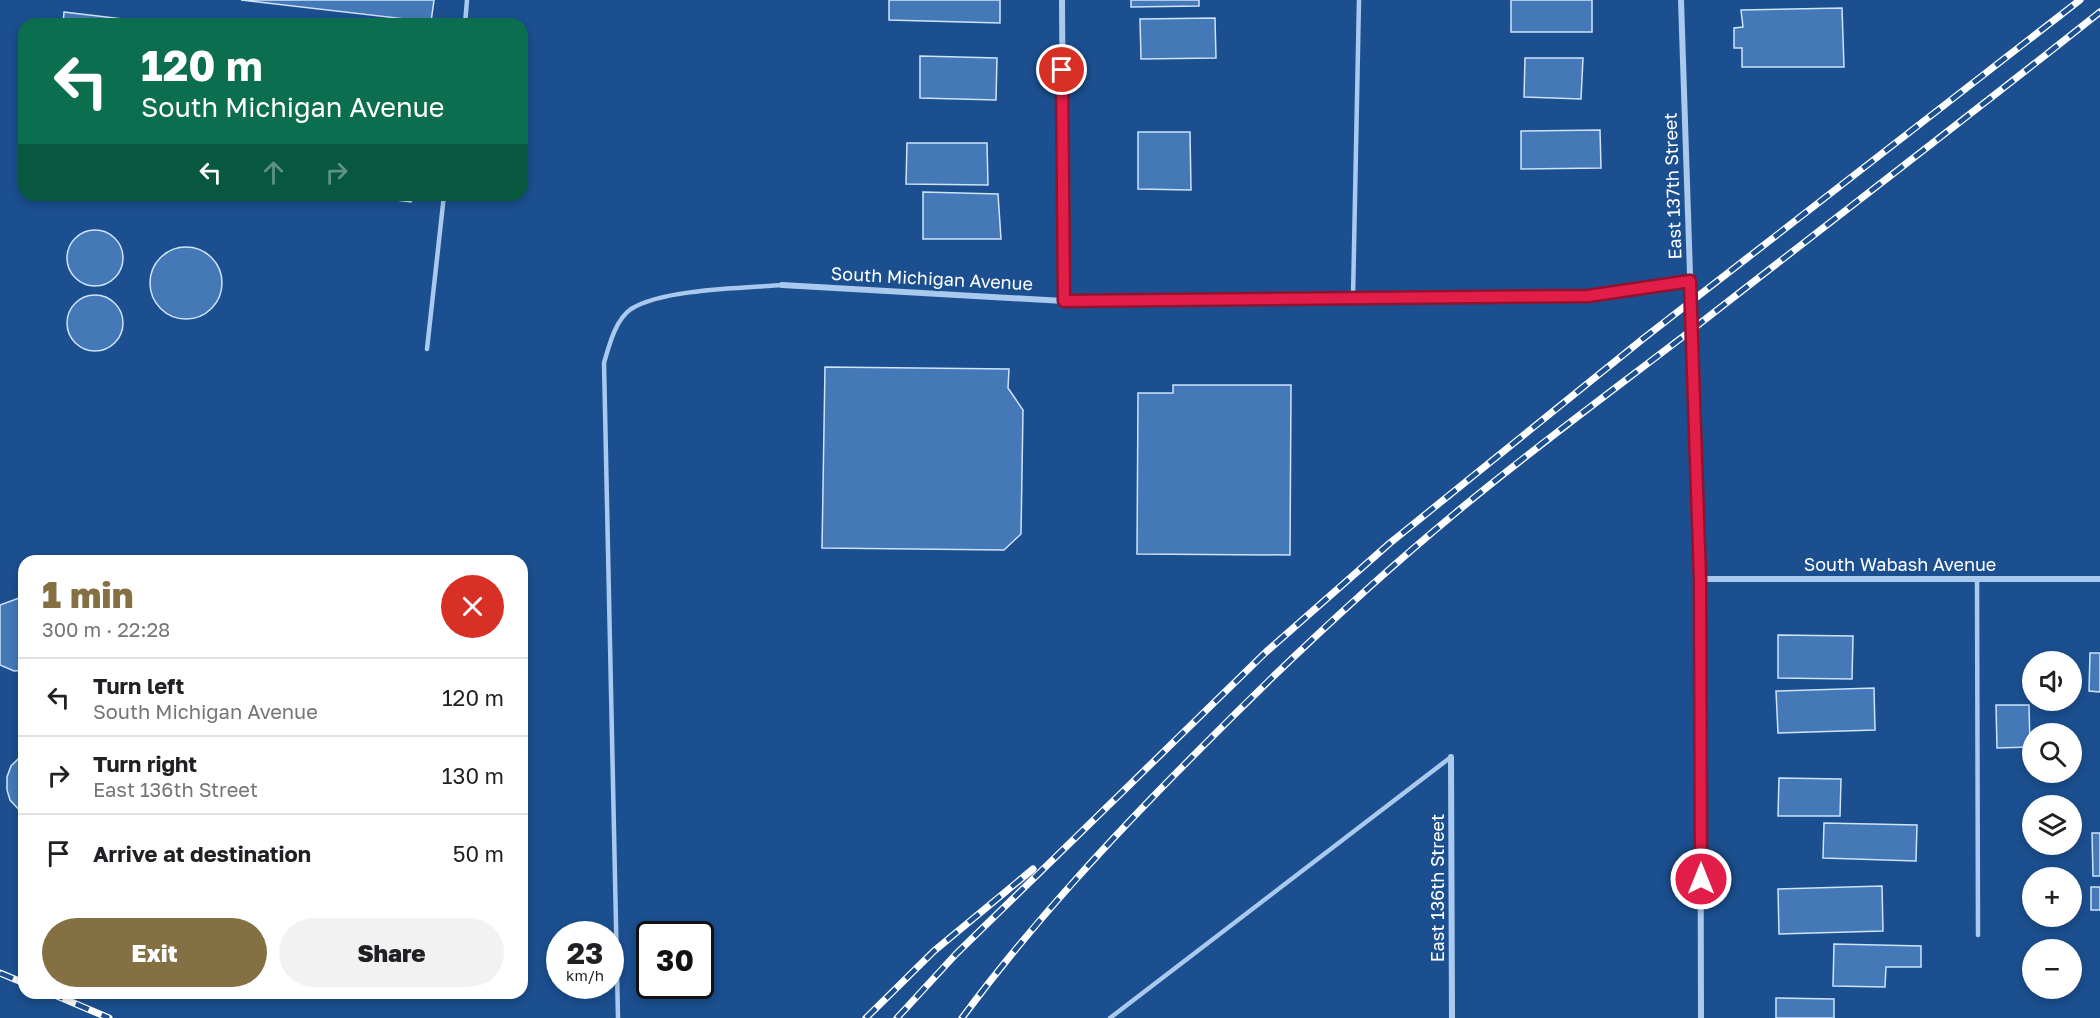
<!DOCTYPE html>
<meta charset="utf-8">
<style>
:root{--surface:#fff;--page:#f2f2f2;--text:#202124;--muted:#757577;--line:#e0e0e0;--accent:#847042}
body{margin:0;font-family:"Golos Text",sans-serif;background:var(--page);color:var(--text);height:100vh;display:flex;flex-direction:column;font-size:22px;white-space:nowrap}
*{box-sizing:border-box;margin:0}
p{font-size:20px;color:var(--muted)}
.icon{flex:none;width:33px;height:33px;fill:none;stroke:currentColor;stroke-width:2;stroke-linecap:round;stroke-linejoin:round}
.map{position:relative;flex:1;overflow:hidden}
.sheet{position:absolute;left:18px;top:555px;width:510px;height:444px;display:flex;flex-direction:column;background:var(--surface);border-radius:18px;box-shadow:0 3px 9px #0003}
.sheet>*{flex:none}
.guide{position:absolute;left:18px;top:18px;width:510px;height:183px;border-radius:18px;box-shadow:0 3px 9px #0003;background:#0b6e4f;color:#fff;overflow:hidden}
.fabs{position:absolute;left:2022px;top:651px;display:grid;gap:12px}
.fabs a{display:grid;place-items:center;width:60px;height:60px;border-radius:50%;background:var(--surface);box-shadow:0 3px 9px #0003;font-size:30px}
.speed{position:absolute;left:546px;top:921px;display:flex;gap:12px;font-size:30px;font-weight:700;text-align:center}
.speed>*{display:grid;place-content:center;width:78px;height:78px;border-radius:50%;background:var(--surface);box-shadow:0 3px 9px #0003;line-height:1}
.speed small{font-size:15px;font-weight:400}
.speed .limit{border:3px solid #111;border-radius:9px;background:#fff;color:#111}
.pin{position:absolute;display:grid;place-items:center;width:51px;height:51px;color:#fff;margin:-26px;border:3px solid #fff;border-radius:50%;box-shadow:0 2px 6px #0007}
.me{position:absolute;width:66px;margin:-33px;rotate:0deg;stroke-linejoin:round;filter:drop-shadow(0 0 4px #0008)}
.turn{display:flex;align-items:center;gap:21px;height:126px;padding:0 24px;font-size:27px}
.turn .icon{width:78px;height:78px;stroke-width:2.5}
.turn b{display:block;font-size:42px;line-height:51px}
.lanes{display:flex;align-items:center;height:57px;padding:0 24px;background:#0003;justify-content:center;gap:30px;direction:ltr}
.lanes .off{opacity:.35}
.round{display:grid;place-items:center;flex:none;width:63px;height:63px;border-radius:32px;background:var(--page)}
.summary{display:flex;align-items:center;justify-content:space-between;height:102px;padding:0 24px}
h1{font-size:36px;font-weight:800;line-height:45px;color:var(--accent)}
.button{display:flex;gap:12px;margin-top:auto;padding:12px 24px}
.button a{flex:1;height:69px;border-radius:36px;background:var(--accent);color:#fff;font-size:24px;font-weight:800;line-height:69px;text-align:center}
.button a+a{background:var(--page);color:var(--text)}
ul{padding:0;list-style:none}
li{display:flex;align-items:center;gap:18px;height:78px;padding:0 24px;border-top:2px solid var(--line)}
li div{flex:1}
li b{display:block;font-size:22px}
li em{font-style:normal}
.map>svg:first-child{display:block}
</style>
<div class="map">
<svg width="2100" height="1018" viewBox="0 0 2100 1018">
<rect width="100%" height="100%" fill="#1b4f8f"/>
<!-- building -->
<g fill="#4478b7" stroke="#cfe3fa" stroke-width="1.5">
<path d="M 241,0 L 434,0 L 431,22 Z"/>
<path d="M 889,0 L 1000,0 L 1000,23 L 889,20 Z"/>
<path d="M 1131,0 L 1199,0 L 1199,6 L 1131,7 Z"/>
<rect x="1511" y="0" width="81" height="32"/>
<path d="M 1842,8 L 1844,67 L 1742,67 L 1742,48 L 1734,48 L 1734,28 L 1743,27 L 1741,10 Z"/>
<path d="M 64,12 L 165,24 L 63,24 Z"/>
<path d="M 1215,18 L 1216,58 L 1141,59 L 1140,19 Z"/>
<path d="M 920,56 L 997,58 L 996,100 L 920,98 Z"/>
<path d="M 1525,58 L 1583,58 L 1581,99 L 1524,97 Z"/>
<path d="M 1600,130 L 1601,168 L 1521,169 L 1521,131 Z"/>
<path d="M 1138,132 L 1190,132 L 1191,190 L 1138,189 Z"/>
<path d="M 907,143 L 987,143 L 988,185 L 906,184 Z"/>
<path d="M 923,192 L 998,194 L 1001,239 L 923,239 Z"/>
<path d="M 356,195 L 411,195 L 411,202 Z"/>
<circle cx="95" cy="258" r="28"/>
<circle cx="186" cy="283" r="36"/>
<circle cx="95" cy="323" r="28"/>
<path d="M 825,367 L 1009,369 L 1008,388 L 1023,410 L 1021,534 L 1004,550 L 822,548 Z"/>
<path d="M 1173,385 L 1291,385 L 1290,555 L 1137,554 L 1138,393 L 1173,393 Z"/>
<path d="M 19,598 L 24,599 L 24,670 L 14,671 L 0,665 L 0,605 Z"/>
<path d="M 1778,635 L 1853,636 L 1852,679 L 1778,678 Z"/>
<path d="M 2090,653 L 2100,653 L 2100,692 L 2089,691 Z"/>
<path d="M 1874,688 L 1875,730 L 1778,733 L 1776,691 Z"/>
<path d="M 1996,705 L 2029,705 L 2030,747 L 1997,748 Z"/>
<path d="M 24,753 L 24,815 L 10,800 L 7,790 L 7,777 L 11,766 Z"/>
<path d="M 1779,778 L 1841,779 L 1840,816 L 1778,816 Z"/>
<path d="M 1824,823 L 1917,825 L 1916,861 L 1823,858 Z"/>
<path d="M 2092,833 L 2100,833 L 2100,876 L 2093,876 Z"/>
<path d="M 1882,886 L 1883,931 L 1779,934 L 1778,889 Z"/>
<rect x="2091" y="887" width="9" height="23"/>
<path d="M 1834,944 L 1921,946 L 1921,967 L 1886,967 L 1885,987 L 1833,986 Z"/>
<path d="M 1776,998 L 1834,999 L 1834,1018 L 1776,1018 Z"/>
</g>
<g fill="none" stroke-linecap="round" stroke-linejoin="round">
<!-- lane -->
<g stroke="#a9c9ee" stroke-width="4.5">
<path d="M 465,24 L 467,0"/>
<path d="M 1353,298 L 1359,0"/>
<path d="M 427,349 L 444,195"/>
<path d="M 1977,579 L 1978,935"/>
<path d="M 618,1018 L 604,363 C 609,346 615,320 631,309 C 663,289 743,288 782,285"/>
<path d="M 1110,1018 L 1451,757"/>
</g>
<!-- street -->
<g stroke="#a9c9ee" stroke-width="6">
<path d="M 1062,0 L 1064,301"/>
<path d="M 1681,0 L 1700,579 L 1701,1018"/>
<path d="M 782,285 L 1064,301 L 1588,296 L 1690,281"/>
<path d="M 1700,579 L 2100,579"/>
<path d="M 1451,757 L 1452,1018"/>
</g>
<!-- rail casing -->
<g stroke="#fff" stroke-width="7">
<g id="rail">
<path d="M 0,973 L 24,983"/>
<path d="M 50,993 L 109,1018"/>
<path d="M 866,1018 L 934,951 L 1033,869"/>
<path d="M 897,1018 L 956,954 L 1266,652 L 1390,543 L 1644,338 L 2080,0"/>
<path d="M 962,1018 C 1034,921 1115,834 1200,749 C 1283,665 1368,585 1459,510 C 1534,448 1612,391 1689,332 C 1826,225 1964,120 2100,12"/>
</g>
</g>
<!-- rail -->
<use href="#rail" stroke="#1b4f8f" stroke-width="4.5" stroke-dasharray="14" stroke-linecap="butt"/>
</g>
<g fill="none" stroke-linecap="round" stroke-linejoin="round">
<!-- route casing -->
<g stroke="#92132f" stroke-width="15">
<path id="route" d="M 1062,70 L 1064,301 L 1588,296 L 1690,281 L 1700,579 L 1701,879"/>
</g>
<!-- route -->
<use href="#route" stroke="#e11d48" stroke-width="10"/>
</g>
<g text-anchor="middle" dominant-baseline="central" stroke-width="4.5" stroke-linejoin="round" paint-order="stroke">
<!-- street labels -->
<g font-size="18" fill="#fff" stroke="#1b4f8f">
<text transform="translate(1672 186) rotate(-92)">East 137th Street</text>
<text transform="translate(932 278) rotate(3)">South Michigan Avenue</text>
<text x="1900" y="564">South Wabash Avenue</text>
<text transform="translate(1437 888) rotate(-90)">East 136th Street</text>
</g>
</g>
</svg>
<div class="fabs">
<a><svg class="icon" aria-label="sound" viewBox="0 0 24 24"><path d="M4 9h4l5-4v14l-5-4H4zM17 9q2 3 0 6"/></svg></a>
<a><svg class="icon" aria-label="search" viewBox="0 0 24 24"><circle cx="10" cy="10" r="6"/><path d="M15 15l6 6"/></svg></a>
<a><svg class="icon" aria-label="layers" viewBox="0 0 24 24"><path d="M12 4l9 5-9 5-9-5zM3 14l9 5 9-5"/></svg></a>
<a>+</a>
<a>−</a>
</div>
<div class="speed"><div>23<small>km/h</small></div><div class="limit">30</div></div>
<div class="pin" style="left:1062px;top:70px;background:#d93025"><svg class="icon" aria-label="arrive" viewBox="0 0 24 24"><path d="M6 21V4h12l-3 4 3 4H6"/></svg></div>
<svg class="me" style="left:1701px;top:879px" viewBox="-20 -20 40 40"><circle r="17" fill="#e11d48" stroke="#fff" stroke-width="3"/><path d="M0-11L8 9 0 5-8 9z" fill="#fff"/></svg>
<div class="guide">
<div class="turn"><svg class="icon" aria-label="left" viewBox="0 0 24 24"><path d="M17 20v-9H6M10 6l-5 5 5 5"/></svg><div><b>120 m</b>South Michigan Avenue</div></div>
<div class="lanes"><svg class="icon" aria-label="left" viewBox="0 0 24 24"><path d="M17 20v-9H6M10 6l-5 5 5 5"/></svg><svg class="icon off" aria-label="ahead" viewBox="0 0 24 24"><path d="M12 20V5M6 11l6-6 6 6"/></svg><svg class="icon off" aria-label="right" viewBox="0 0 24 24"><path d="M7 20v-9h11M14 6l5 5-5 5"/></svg></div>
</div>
<section class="sheet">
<div class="summary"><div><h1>1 min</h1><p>300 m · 22:28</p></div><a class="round" style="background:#d93025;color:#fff"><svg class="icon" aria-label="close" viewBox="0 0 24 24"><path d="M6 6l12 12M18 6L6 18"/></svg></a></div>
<ul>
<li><svg class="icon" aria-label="left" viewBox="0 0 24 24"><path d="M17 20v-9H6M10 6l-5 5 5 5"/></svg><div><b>Turn left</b><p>South Michigan Avenue</p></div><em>120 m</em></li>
<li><svg class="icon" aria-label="right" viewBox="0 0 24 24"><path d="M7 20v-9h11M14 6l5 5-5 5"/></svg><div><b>Turn right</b><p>East 136th Street</p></div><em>130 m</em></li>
<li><svg class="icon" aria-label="arrive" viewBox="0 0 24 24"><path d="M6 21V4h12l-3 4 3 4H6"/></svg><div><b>Arrive at destination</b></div><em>50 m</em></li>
</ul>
<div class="button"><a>Exit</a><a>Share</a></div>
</section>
</div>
